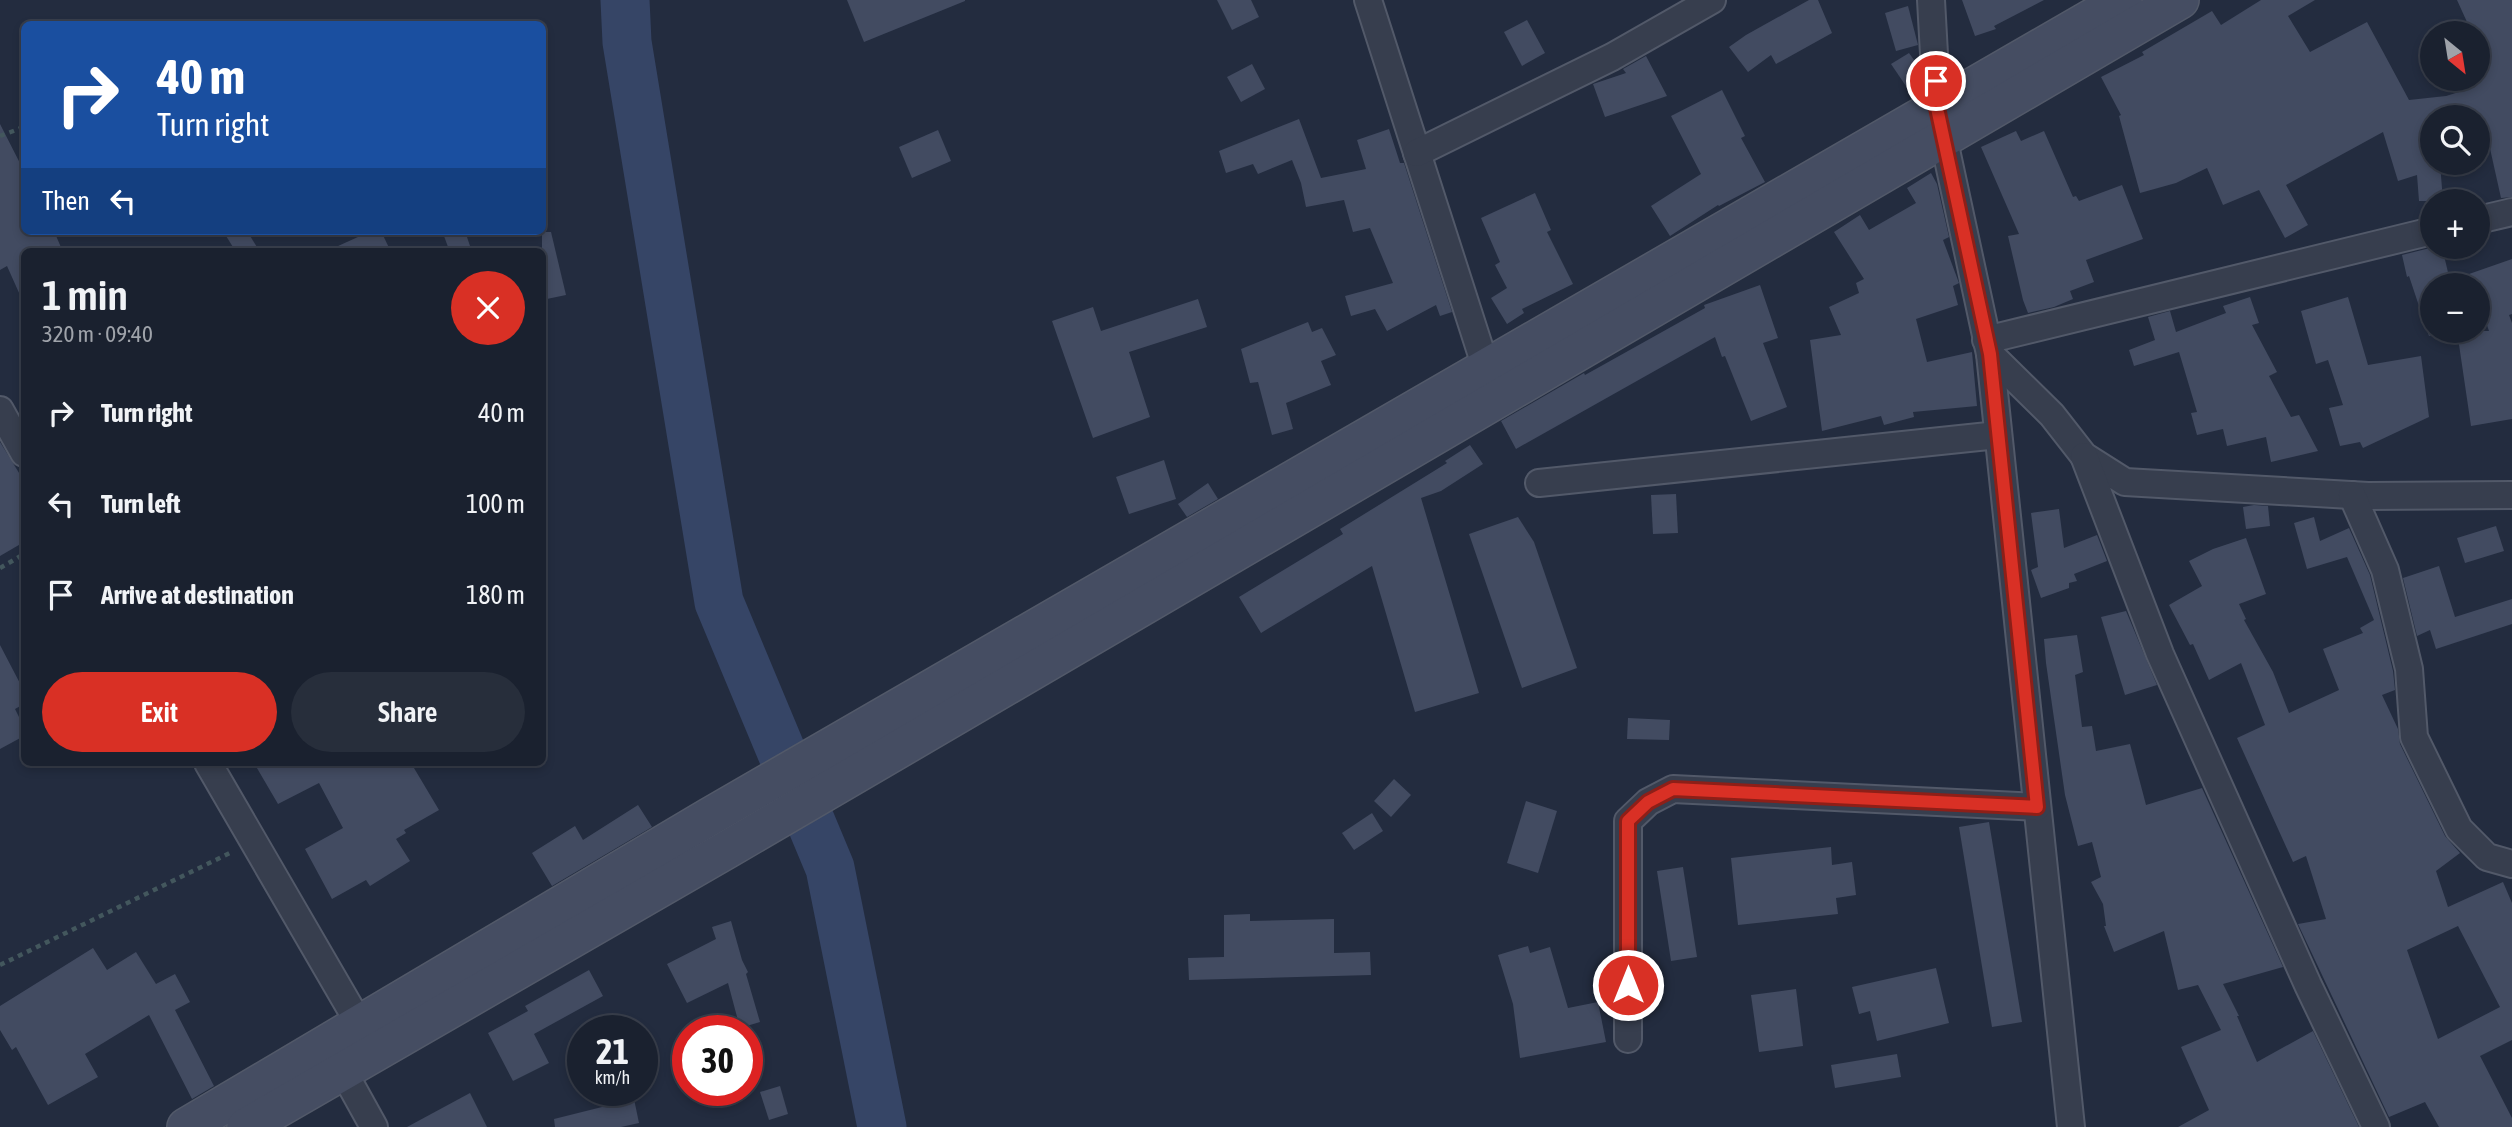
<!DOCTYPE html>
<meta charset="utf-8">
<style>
:root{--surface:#1a212f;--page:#272e3b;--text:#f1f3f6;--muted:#9fa3aa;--line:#383e4b;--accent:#d93025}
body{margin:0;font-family:"Asap Condensed",sans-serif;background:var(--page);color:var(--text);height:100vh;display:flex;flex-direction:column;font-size:26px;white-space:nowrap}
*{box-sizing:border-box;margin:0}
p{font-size:23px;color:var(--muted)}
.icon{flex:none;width:38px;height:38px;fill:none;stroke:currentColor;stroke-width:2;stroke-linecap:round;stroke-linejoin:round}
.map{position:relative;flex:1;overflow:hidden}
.sheet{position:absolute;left:21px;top:248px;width:525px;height:518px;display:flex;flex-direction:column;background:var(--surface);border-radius:10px;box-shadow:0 4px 10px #0003,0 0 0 2px var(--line)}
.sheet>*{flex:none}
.top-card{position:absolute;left:21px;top:21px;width:525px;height:214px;border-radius:10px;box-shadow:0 4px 10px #0003,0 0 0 2px var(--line);background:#1a4fa0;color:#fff;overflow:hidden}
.needle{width:46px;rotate:150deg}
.fabs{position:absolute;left:2420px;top:21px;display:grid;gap:14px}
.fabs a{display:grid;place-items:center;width:70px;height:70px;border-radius:50%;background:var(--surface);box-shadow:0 4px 10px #0003,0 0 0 2px var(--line);font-size:35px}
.speed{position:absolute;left:567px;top:1015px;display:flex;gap:14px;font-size:35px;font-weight:700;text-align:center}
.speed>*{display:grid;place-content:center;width:91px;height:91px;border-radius:50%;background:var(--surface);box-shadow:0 4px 10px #0003,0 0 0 2px var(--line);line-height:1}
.speed small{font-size:18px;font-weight:400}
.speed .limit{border:10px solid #d22;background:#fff;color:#111}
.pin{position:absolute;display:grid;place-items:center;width:60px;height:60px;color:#fff;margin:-30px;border:4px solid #fff;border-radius:50%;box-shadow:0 2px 7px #0007}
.me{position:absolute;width:77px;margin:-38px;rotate:0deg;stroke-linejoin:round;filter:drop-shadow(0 0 5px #0008)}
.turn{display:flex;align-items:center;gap:24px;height:147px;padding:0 21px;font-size:32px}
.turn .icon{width:91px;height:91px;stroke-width:2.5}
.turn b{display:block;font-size:49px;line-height:60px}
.then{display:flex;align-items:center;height:66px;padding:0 21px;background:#0003;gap:14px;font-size:26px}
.round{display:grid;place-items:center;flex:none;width:74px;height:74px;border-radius:37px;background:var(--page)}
.summary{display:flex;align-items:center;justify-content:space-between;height:119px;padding:0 21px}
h1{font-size:42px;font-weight:600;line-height:52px}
.cta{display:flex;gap:14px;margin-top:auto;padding:14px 21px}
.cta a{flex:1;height:80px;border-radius:42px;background:var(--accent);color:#fff;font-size:28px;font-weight:600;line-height:80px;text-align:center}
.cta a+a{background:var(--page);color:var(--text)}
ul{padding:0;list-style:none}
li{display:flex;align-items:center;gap:21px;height:91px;padding:0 21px}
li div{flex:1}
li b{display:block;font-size:26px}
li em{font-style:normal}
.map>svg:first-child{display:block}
</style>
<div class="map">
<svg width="2512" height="1127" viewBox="0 0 2512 1127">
<rect width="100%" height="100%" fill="#232c3f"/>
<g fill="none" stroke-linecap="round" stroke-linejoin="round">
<!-- river -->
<path stroke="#364566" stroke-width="49" d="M 625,0 L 627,42 L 719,602 L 830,868 L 882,1127"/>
</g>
<!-- building -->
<g fill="#424b61" fill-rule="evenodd">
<path d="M 847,0 L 965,0 L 965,1 L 864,42 Z"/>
<path d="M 1217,0 L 1251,0 L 1259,17 L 1232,30 Z"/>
<path d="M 1809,0 L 1818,0 L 1832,33 L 1776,64 L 1771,55 L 1748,72 L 1729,47 L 1746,35 Z"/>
<path d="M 1962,0 L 2044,0 L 1994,26 L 1996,29 L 1975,36 Z"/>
<path d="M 2261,0 L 2315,0 L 2288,16 L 2310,52 L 2367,22 L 2409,100 L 2446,96 L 2475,87 L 2471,79 L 2478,79 L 2478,33 L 2472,33 L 2457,0 L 2512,0 L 2512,197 L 2501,198 L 2483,117 L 2432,117 L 2432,163 L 2440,163 L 2443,201 L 2419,201 L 2417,175 L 2398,181 L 2383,132 L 2286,185 L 2308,225 L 2285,238 L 2259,190 L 2223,205 L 2207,168 L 2176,183 L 2140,193 L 2119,116 L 2121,115 L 2101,77 L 2144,55 L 2142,52 L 2212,11 L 2221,25 Z"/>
<path d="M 1908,6 L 1918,45 L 1896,51 L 1885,13 Z"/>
<path d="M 1527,20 L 1545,53 L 1522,66 L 1504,32 Z"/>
<path d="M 1909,53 L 1919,67 L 1920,85 L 1910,92 L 1891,64 Z"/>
<path d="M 1646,56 L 1667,96 L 1605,117 L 1593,84 L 1626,73 L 1623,69 Z"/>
<path d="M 1252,64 L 1265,89 L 1241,102 L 1227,77 Z"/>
<path d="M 1722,90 L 1745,136 L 1741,138 L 1765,182 L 1719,206 L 1718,205 L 1670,236 L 1651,206 L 1701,174 L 1671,116 Z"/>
<path d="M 1299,119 L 1321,178 L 1366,169 L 1357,140 L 1389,129 L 1400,163 L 1404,163 L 1452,312 L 1440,316 L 1436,305 L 1387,331 L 1375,309 L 1351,316 L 1345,296 L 1393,283 L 1370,228 L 1353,232 L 1344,200 L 1306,207 L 1301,183 L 1292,160 L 1258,174 L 1253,164 L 1226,173 L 1219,151 Z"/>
<path d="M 0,124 L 24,171 L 24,231 L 54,231 L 63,252 L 24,252 L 24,304 L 7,266 L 0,270 Z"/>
<path d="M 938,130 L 951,161 L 912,178 L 899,147 Z"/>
<path d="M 2016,131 L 2021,141 L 2044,131 L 2073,197 L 2076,196 L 2079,201 L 2122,185 L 2143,239 L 2086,260 L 2094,282 L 2070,291 L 2073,299 L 2054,307 L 2028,313 L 2023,300 L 2008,236 L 2019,234 L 1981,147 Z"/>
<path d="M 1931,173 L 1937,184 L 1949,237 L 1943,240 L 1959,283 L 1953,286 L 1958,305 L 1916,319 L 1927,362 L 1972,352 L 1977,406 L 1913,412 L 1914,417 L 1884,425 L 1881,416 L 1822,431 L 1810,340 L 1841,335 L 1829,307 L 1859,293 L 1856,283 L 1864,279 L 1834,232 L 1860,215 L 1869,230 L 1916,203 L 1907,188 Z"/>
<path d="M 1535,193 L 1551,230 L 1547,232 L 1573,284 L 1522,309 L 1524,313 L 1507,324 L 1491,298 L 1507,288 L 1495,265 L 1500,262 L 1481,218 Z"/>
<path d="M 223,231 L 247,231 L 260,252 L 236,252 Z"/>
<path d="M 371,231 L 381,231 L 391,252 L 325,252 Z"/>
<path d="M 442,231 L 465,231 L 472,252 L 450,252 Z"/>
<path d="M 542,232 L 551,232 L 566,295 L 542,300 Z"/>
<path d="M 2434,247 L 2442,247 L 2451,285 L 2432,285 L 2432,335 L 2429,336 L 2409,276 L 2407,277 L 2402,255 Z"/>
<path d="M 2512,259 L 2512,314 L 2509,315 L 2512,323 L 2512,419 L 2471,426 L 2457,331 L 2489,331 L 2478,299 L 2478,285 L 2473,285 L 2469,274 Z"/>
<path d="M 1760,285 L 1778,338 L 1763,343 L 1787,407 L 1751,421 L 1725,356 L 1722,357 L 1715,337 L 1516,449 L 1501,421 L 1584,373 L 1585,375 L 1705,308 L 1704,305 Z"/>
<path d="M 2250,297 L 2259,323 L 2252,325 L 2277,372 L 2269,376 L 2291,417 L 2299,415 L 2318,451 L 2271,462 L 2266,437 L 2227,446 L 2223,429 L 2197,435 L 2191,413 L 2197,412 L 2179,352 L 2134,366 L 2129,350 L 2155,340 L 2148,317 L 2170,311 L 2176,332 L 2226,313 L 2223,306 Z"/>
<path d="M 2348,297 L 2368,365 L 2421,356 L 2429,417 L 2363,448 L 2360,442 L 2340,446 L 2329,408 L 2343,405 L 2328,360 L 2316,364 L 2301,311 Z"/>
<path d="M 1198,299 L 1207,327 L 1129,352 L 1150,417 L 1093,438 L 1052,321 L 1093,307 L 1101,331 Z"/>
<path d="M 1308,322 L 1312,332 L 1322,328 L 1336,355 L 1321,361 L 1331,385 L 1286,403 L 1293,429 L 1272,435 L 1258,382 L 1250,383 L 1241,349 Z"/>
<path d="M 0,442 L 24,481 L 24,542 L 0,556 Z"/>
<path d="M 1470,445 L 1483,464 L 1441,491 L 1421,498 L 1479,693 L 1415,712 L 1372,566 L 1261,633 L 1239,597 L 1343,534 L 1340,529 L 1447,463 L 1445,461 Z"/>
<path d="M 1164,460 L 1176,499 L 1129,514 L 1116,477 Z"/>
<path d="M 1208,483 L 1218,499 L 1187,517 L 1178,504 Z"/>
<path d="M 1676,494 L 1678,533 L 1653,534 L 1651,495 Z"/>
<path d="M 2254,505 L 2268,506 L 2270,526 L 2246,529 L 2243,507 Z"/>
<path d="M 2059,509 L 2064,548 L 2097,535 L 2107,561 L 2074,574 L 2077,581 L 2069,583 L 2069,588 L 2041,598 L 2031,570 L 2038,567 L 2031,513 Z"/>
<path d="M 1518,517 L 1534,542 L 1577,668 L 1522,688 L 1469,534 Z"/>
<path d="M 2314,517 L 2320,541 L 2349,528 L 2370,575 L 2393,671 L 2395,690 L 2382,695 L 2398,729 L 2400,744 L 2445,836 L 2460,853 L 2436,871 L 2448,907 L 2503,882 L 2512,903 L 2512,1040 L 2480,1056 L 2512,1118 L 2512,1127 L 2439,1127 L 2425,1102 L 2389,1117 L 2298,924 L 2326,919 L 2306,856 L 2293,862 L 2237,738 L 2265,725 L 2241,663 L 2209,680 L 2193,644 L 2190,645 L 2169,605 L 2202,586 L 2189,561 L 2213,549 L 2246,538 L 2266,594 L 2239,604 L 2246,619 L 2244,620 L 2273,672 L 2289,713 L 2339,690 L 2323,649 L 2363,633 L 2360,628 L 2374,620 L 2347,557 L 2307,569 L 2294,523 ZM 2458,926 L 2500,1007 L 2438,1039 L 2407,950 Z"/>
<path d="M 2496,526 L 2504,551 L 2465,563 L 2457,538 Z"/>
<path d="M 2439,566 L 2455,617 L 2512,599 L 2512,624 L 2436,649 L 2430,630 L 2417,636 L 2403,578 Z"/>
<path d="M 2126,611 L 2157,685 L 2125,695 L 2101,617 Z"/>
<path d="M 2077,635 L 2083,672 L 2075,675 L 2082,727 L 2092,726 L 2096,751 L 2130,744 L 2146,805 L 2202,788 L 2283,967 L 2223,984 L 2239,1016 L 2237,1016 L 2257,1062 L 2313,1031 L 2359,1127 L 2178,1127 L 2209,1110 L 2181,1047 L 2221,1030 L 2198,985 L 2178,990 L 2164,931 L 2114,952 L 2104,926 L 2106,926 L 2103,904 L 2091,882 L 2101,877 L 2092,842 L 2078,846 L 2065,795 L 2046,663 L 2044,639 Z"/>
<path d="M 0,645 L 24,691 L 24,704 L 15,709 L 24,727 L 24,736 L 0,749 Z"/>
<path d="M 1628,718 L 1670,720 L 1669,740 L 1627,739 Z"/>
<path d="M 254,763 L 411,763 L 439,810 L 404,830 L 406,833 L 396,839 L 410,861 L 370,886 L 366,880 L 332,899 L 305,849 L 343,828 L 319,783 L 278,804 Z"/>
<path d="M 1394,779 L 1411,795 L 1391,817 L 1374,801 Z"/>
<path d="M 1526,801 L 1557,811 L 1538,873 L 1507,863 Z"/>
<path d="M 638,805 L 652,827 L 552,886 L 532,853 L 575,826 L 583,840 Z"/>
<path d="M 1372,813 L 1383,831 L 1354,850 L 1342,833 Z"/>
<path d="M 1989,822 L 2022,1022 L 1992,1027 L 1959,827 Z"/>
<path d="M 1831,847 L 1832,865 L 1852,862 L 1856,895 L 1836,898 L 1838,914 L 1738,925 L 1731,858 Z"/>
<path d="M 1683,867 L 1697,957 L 1671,961 L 1657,871 Z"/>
<path d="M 1250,914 L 1250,921 L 1334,919 L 1334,953 L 1370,952 L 1371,975 L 1189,980 L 1188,958 L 1224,957 L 1224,915 Z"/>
<path d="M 731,921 L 742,960 L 748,972 L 746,974 L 760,1022 L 740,1028 L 728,983 L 687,1003 L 667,964 L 716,939 L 712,927 Z"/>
<path d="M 1528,946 L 1530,953 L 1550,947 L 1568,1008 L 1598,1002 L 1606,1042 L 1520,1058 L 1513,1004 L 1498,955 Z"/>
<path d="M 93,948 L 107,970 L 136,952 L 156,984 L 175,974 L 190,1002 L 175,1010 L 214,1086 L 192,1099 L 149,1015 L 85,1054 L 98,1077 L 48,1105 L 16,1047 L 12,1050 L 0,1030 L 0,1006 Z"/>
<path d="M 1936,968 L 1949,1023 L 1877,1041 L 1870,1011 L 1859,1014 L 1852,987 Z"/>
<path d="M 589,970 L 603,996 L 534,1034 L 549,1063 L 513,1081 L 488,1033 L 528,1011 L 525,1006 Z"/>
<path d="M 1796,989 L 1803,1046 L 1759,1052 L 1751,995 Z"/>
<path d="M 1897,1054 L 1901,1077 L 1835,1088 L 1831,1065 Z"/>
<path d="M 780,1086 L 788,1114 L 769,1120 L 760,1092 Z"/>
<path d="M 470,1093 L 487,1127 L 407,1127 Z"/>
<path d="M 634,1099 L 639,1123 L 621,1127 L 555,1127 L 554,1119 Z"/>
</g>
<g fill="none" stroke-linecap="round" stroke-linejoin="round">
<!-- minor casing -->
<g stroke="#525969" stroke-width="30">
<g id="minor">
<path d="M 1368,0 L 1486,368"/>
<path d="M 1931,0 L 1937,108 L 1990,354 L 2071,1127"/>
<path d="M 1417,153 L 1612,57 L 1712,0"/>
<path d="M 2478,220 L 2512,212"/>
<path d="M 1986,340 L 2432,231"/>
<path d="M 1990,354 L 2052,415 L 2084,456 L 2125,482 L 2368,496 L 2512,495"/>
<path d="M 0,410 L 24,453"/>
<path d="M 2084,456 L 2160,654 L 2308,985 L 2376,1127"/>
<path d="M 1539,483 L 1998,435"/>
<path d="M 2352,495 L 2385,570 L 2409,669 L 2414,737 L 2459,829 L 2487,857 L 2512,864"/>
<path d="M 208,763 L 367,1037"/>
<path d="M 1628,1039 L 1628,821 L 1648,802 L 1673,789 L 2037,807"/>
<path d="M 343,1071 L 374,1127"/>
</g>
</g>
<!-- secondary casing -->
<g stroke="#525969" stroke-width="40">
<g id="secondary">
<path d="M 186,1127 L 709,817 L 2123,0"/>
<path d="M 246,1127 L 728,849 L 2180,0"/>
</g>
</g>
<!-- path -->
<g stroke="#43575d" stroke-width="4.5" stroke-dasharray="5 5" stroke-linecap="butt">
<path d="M 0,136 L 24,127"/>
<path d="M 0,568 L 24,554"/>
<path d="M 0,965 L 232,852"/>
</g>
<!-- minor -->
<use href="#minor" stroke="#373e4e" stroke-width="26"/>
<!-- secondary -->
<use href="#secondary" stroke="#454d62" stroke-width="37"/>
</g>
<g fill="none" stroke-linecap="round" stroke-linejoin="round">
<!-- route casing -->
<g stroke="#8d1f18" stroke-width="18">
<path id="route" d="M 1628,985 L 1628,821 L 1648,802 L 1673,789 L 2037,807 L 1990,354 L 1937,108 L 1936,81"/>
</g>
<!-- route -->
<use href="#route" stroke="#d93025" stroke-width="12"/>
</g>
</svg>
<div class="fabs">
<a><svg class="needle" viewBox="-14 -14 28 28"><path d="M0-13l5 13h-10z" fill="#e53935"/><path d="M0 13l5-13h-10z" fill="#9fa3aa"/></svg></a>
<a><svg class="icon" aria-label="search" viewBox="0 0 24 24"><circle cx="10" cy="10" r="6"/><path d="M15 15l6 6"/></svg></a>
<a>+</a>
<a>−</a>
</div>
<div class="speed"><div>21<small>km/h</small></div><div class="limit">30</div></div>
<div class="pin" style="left:1936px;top:81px;background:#d93025"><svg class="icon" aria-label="arrive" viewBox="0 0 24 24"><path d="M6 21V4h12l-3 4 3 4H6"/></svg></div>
<svg class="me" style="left:1628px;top:985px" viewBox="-20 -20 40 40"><circle r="17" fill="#d93025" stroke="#fff" stroke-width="3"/><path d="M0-11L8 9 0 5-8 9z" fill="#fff"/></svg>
<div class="top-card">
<div class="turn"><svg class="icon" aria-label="right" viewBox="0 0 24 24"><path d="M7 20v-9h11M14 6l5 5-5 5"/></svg><div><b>40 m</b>Turn right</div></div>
<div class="then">Then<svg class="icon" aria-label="left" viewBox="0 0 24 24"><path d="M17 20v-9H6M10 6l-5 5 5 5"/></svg></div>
</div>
<section class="sheet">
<div class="summary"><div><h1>1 min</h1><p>320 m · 09:40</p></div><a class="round" style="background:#d93025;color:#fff"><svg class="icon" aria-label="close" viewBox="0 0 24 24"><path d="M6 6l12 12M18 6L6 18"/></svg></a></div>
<ul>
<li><svg class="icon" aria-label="right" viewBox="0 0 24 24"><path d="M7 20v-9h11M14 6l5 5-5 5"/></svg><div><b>Turn right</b></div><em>40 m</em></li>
<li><svg class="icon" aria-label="left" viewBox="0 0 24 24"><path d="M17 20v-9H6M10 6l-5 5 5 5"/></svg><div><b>Turn left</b></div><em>100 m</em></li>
<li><svg class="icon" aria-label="arrive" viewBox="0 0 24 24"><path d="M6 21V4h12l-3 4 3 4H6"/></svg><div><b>Arrive at destination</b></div><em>180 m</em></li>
</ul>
<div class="cta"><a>Exit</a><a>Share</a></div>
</section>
</div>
